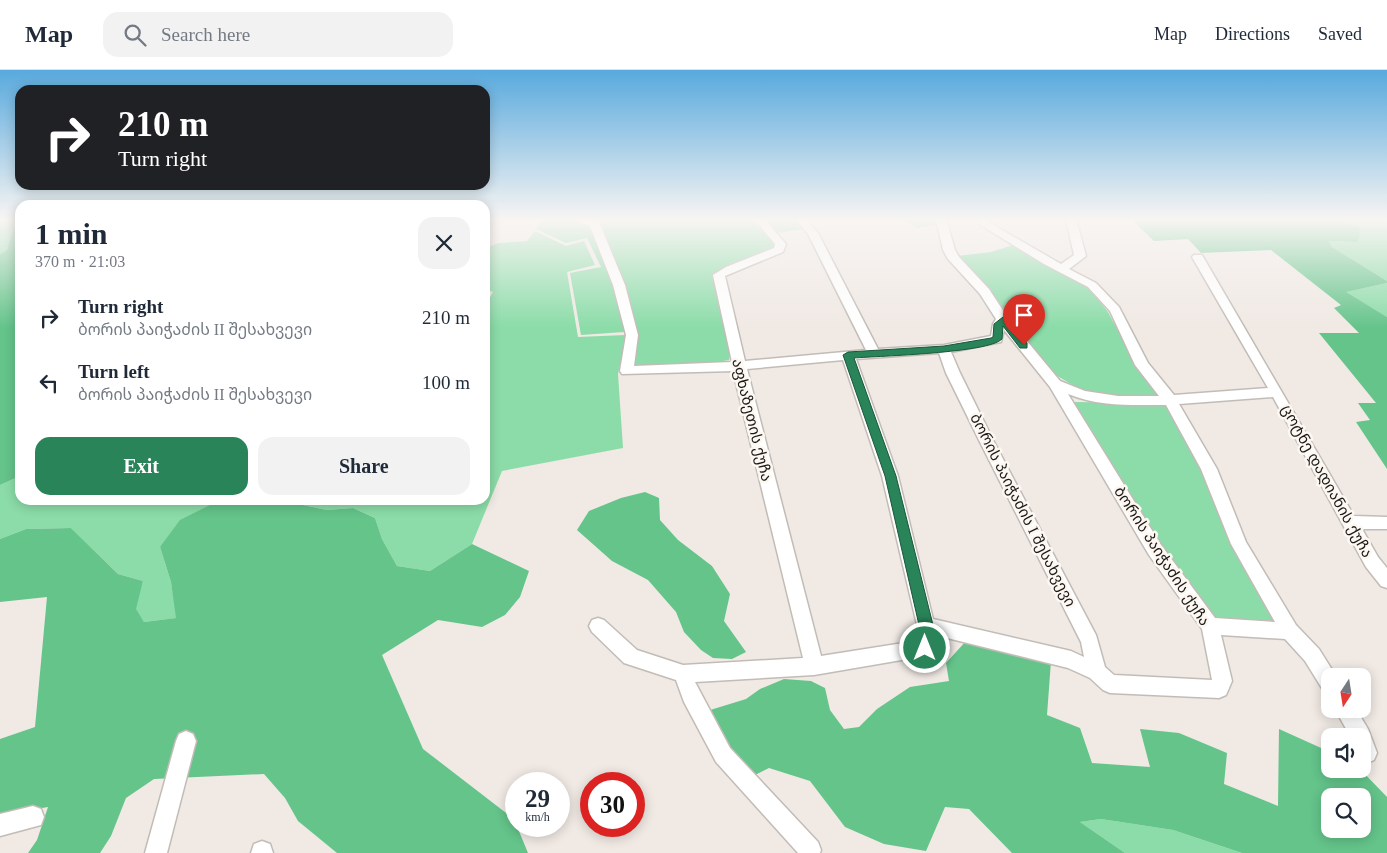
<!DOCTYPE html>
<meta charset="utf-8">
<style>
:root{--surface:#fff;--page:#f2f2f3;--text:#1f2937;--muted:#747a83;--line:#e0e1e3;--accent:#2a8459}
body{margin:0;font-family:"Times New Roman","Noto Sans Georgian",serif;background:var(--page);color:var(--text);height:100vh;display:flex;flex-direction:column;font-size:19px;white-space:nowrap}
*{box-sizing:border-box;margin:0}
p{font-size:16px;color:var(--muted)}
.icon{flex:none;width:28px;height:28px;fill:none;stroke:currentColor;stroke-width:2;stroke-linecap:round;stroke-linejoin:round}
.map{position:relative;flex:1;overflow:hidden}
.side{position:absolute;left:15px;top:130px;width:475px;height:305px;display:flex;flex-direction:column;background:var(--surface);border-radius:15px;box-shadow:0 2px 12px #0003}
.side>*{flex:none}
.hud{position:absolute;left:15px;top:15px;width:475px;height:105px;border-radius:15px;box-shadow:0 2px 12px #0003;background:#202124;color:#fff;overflow:hidden}
.needle{width:32px;rotate:192deg}
.buttons{position:absolute;left:1321px;top:598px;display:grid;gap:10px}
.buttons a{display:grid;place-items:center;width:50px;height:50px;border-radius:10px;background:var(--surface);box-shadow:0 2px 12px #0003;font-size:25px}
.speed{position:absolute;left:505px;top:702px;display:flex;gap:10px;font-size:25px;font-weight:700;text-align:center}
.speed>*{display:grid;place-content:center;width:65px;height:65px;border-radius:50%;background:var(--surface);box-shadow:0 2px 12px #0003;line-height:1}
.speed small{font-size:12px;font-weight:400}
.speed .limit{border:8px solid #d22;background:#fff;color:#111}
.pin{position:absolute;display:grid;place-items:center;width:42px;height:42px;color:#fff;margin:-51px -21px;border-radius:50% 50% 50% 0;rotate:-45deg;box-shadow:0 0 5px #0007}
.pin .icon{rotate:45deg}
.me{position:absolute;width:55px;margin:-28px;rotate:0deg;stroke-linejoin:round;filter:drop-shadow(0 0 4px #0008)}
.turn{display:flex;align-items:center;gap:18px;height:105px;padding:0 20px;font-size:22px}
.turn .icon{width:65px;height:65px;stroke-width:2.5}
.turn b{display:block;font-size:35px;line-height:42px}
.round{display:grid;place-items:center;flex:none;width:52px;height:52px;border-radius:15px;background:var(--page)}
.head{display:flex;align-items:center;justify-content:space-between;height:85px;padding:0 20px}
h1{font-size:30px;font-weight:600;line-height:38px}
.primary-button{display:flex;gap:10px;margin-top:auto;padding:10px 20px}
.primary-button a{flex:1;height:58px;border-radius:15px;background:var(--accent);color:#fff;font-size:20px;font-weight:600;line-height:58px;text-align:center}
.primary-button a+a{background:var(--page);color:var(--text)}
ul{padding:0;list-style:none}
li{display:flex;align-items:center;gap:15px;height:65px;padding:0 20px}
li div{flex:1}
li b{display:block;font-size:19px}
li em{font-style:normal}
header{display:flex;align-items:center;gap:30px;box-sizing:border-box;height:70px;padding:0 25px;background:var(--surface);border-bottom:1px solid var(--line)}
header strong{font-size:24px}
nav{display:flex;gap:28px;margin-inline-start:auto;font-size:18px}
.search{width:350px;height:45px;background:var(--page);display:flex;align-items:center;gap:12px;box-sizing:border-box;padding:0 18px;border-radius:15px;color:var(--muted);font-size:19px}
.map>svg:first-child{display:block}
</style>
<header>
<strong>Map</strong>
<div class="search"><svg class="icon" aria-label="search" viewBox="0 0 24 24"><circle cx="10" cy="10" r="6"/><path d="M15 15l6 6"/></svg>Search here</div>
<nav><a>Map</a><a>Directions</a><a>Saved</a></nav>
</header>
<div class="map">
<svg width="1387" height="783" viewBox="0 0 1387 783">
<rect width="100%" height="100%" fill="#f0e9e4"/>
<!-- green -->
<g fill="#8bdca8">
<path d="M 0,149 L 20,149 L 7,180 L 0,184 Z"/>
<path d="M 543,149 L 756,149 L 776,173 L 774,178 L 713,204 L 730,285 L 729,290 L 698,295 L 632,296 L 638,261 L 581,265 L 570,203 L 601,197 L 587,168 L 566,173 L 536,159 Z"/>
<path d="M 762,149 L 797,149 L 805,159 L 776,163 Z"/>
<path d="M 899,149 L 935,149 L 936,155 L 918,158 Z"/>
<path d="M 1334,149 L 1387,149 L 1387,211 L 1332,177 L 1329,171 L 1357,172 L 1340,150 Z"/>
<path d="M 535,161 L 566,176 L 584,171 L 595,195 L 567,202 L 578,267 L 626,265 L 618,304 L 623,378 L 502,401 L 472,474 L 430,501 L 397,496 L 382,469 L 375,448 L 353,438 L 327,440 L 279,430 L 485,430 L 485,236 L 493,222 L 485,219 L 485,178 L 499,173 L 527,171 Z"/>
<path d="M 1013,175 L 1090,219 L 1108,242 L 1137,297 L 1161,326 L 1117,328 L 1096,325 L 1076,317 L 1054,304 L 994,226 L 965,196 L 957,186 L 991,182 Z"/>
<path d="M 1387,213 L 1387,247 L 1345,222 Z"/>
<path d="M 1071,332 L 1165,333 L 1168,336 L 1206,406 L 1278,554 L 1226,552 L 1215,548 L 1202,535 L 1158,476 Z"/>
<path d="M 20,406 L 20,430 L 232,430 L 214,433 L 160,477 L 171,512 L 177,548 L 144,552 L 135,539 L 143,511 L 118,504 L 71,458 L 26,459 L 0,469 L 0,415 Z"/>
<path d="M 1101,749 L 1173,760 L 1242,783 L 1125,783 L 1080,752 Z"/>
</g>
<!-- forest -->
<g fill="#64c48a" fill-rule="evenodd">
<path d="M 1131,149 L 1334,149 L 1359,157 L 1360,165 L 1357,172 L 1329,171 L 1332,177 L 1387,211 L 1387,213 L 1346,222 L 1387,247 L 1387,399 L 1356,352 L 1370,350 L 1358,333 L 1376,333 L 1319,263 L 1359,263 L 1334,238 L 1341,235 L 1271,180 L 1201,183 L 1188,169 L 1154,171 Z"/>
<path d="M 20,152 L 20,406 L 0,415 L 0,184 L 7,180 L 13,161 Z"/>
<path d="M 645,422 L 659,428 L 660,450 L 678,470 L 712,496 L 730,524 L 724,551 L 746,582 L 732,589 L 713,588 L 701,580 L 684,562 L 676,542 L 648,510 L 612,491 L 577,460 L 589,441 L 621,428 Z"/>
<path d="M 232,430 L 279,430 L 327,440 L 353,438 L 375,448 L 382,469 L 397,496 L 430,501 L 472,474 L 529,501 L 520,527 L 505,545 L 482,557 L 438,550 L 382,585 L 423,679 L 514,749 L 528,783 L 337,783 L 298,751 L 285,728 L 264,704 L 154,709 L 126,728 L 111,766 L 100,783 L 28,783 L 37,770 L 48,737 L 0,745 L 0,669 L 35,657 L 47,527 L 0,532 L 0,469 L 26,459 L 71,458 L 118,504 L 143,511 L 136,539 L 144,552 L 176,548 L 171,512 L 160,477 L 180,450 L 214,433 Z"/>
<path d="M 967,570 L 1051,591 L 1047,645 L 1080,658 L 1092,693 L 1150,697 L 1140,659 L 1179,663 L 1227,683 L 1224,714 L 1278,736 L 1279,659 L 1330,682 L 1330,699 L 1360,699 L 1387,727 L 1387,783 L 1242,783 L 1173,760 L 1101,749 L 1080,752 L 1125,783 L 1012,783 L 969,739 L 945,737 L 926,781 L 884,774 L 845,757 L 810,711 L 769,698 L 755,705 L 730,680 L 707,641 L 746,629 L 760,619 L 784,609 L 811,611 L 825,618 L 830,640 L 844,659 L 859,657 L 877,639 L 910,617 L 949,611 L 946,593 ZM 1330,726 L 1362,726 L 1362,759 L 1330,759 Z"/>
</g>
<g fill="none" stroke-linecap="round" stroke-linejoin="round">
<!-- minor casing -->
<g stroke="#c2bcb7" stroke-width="3">
<g id="minor">
<path d="M 575,149 L 590,149 L 599,152 L 625,215 L 638,265 L 634,296 L 732,292 L 713,205 L 726,197 L 774,178 L 775,174 L 754,149 L 764,149 L 786,174 L 783,182 L 725,206 L 745,291 L 866,280 L 808,164 L 796,149 L 806,149 L 818,163 L 878,279 L 944,275 L 991,266 L 993,254 L 996,249 L 980,224 L 948,189 L 943,180 L 936,149 L 946,149 L 955,180 L 959,187 L 989,219 L 1008,248 L 1060,311 L 1085,321 L 1118,326 L 1159,326 L 1135,295 L 1110,241 L 1088,217 L 1044,194 L 971,149 L 983,149 L 1061,194 L 1074,185 L 1066,149 L 1076,149 L 1086,186 L 1069,199 L 1096,213 L 1119,237 L 1148,293 L 1174,325 L 1268,318 L 1192,187 L 1194,185 L 1202,185 L 1354,446 L 1387,447 L 1387,459 L 1362,459 L 1378,487 L 1387,498 L 1387,518 L 1381,516 L 1366,497 L 1273,327 L 1179,334 L 1217,399 L 1246,472 L 1296,555 L 1319,579 L 1336,606 L 1330,606 L 1330,623 L 1323,620 L 1305,591 L 1285,569 L 1221,565 L 1232,611 L 1226,625 L 1219,628 L 1110,623 L 1103,620 L 1090,608 L 1068,598 L 935,565 L 934,578 L 932,584 L 925,586 L 814,605 L 695,612 L 730,678 L 818,772 L 821,780 L 820,783 L 798,783 L 716,692 L 684,632 L 676,610 L 624,593 L 592,562 L 589,556 L 592,550 L 598,548 L 604,550 L 637,580 L 683,595 L 803,588 L 733,301 L 622,304 L 620,301 L 626,265 L 613,215 L 590,156 L 576,151 ZM 1004,260 L 1050,317 L 1149,485 L 1202,559 L 1212,610 L 1114,605 L 1105,597 L 1096,565 L 994,372 L 960,303 L 951,282 L 1001,272 ZM 939,283 L 946,303 L 980,372 L 1081,572 L 1084,587 L 1071,581 L 933,549 L 898,406 L 856,289 ZM 843,290 L 882,406 L 917,555 L 916,571 L 821,586 L 747,299 ZM 1068,324 C 1100,337 1132,335 1166,335 L 1201,399 L 1231,474 L 1275,552 L 1215,548 L 1161,475 Z"/>
<path d="M 1335,639 L 1356,639 L 1368,659 L 1377,683 L 1374,690 L 1367,693 L 1362,691 L 1362,666 L 1350,666 Z"/>
<path d="M 186,661 L 193,664 L 196,671 L 167,783 L 145,783 L 176,671 L 179,664 Z"/>
<path d="M 33,736 L 41,739 L 44,747 L 41,755 L 0,766 L 0,744 Z"/>
<path d="M 262,771 L 270,774 L 273,783 L 251,783 L 254,774 Z"/>
</g>
</g>
<!-- minor -->
<use href="#minor" fill="#fff" fill-rule="evenodd"/>
</g>
<!-- sky -->
<linearGradient id="sky" x2="0" y2="1"><stop stop-color="#58a9dd"/><stop offset="0.58" stop-color="#f8f5f3"/><stop offset="1" stop-color="#f8f5f3" stop-opacity="0"/></linearGradient>
<rect width="1387" height="258" fill="url(#sky)"/>
<!-- route -->
<path fill="#2a8459" stroke="#1b563a" d="M 1003,247 L 1007,248 L 1027,273 L 1027,278 L 1020,278 L 1003,256 L 1002,269 C 989,283 879,286 854,288 L 896,406 L 933,555 L 932,578 L 930,583 L 925,585 L 920,583 L 918,578 L 919,555 L 885,406 L 843,285 L 848,282 L 944,276 L 991,268 L 993,267 L 994,254 Z"/>
<g text-anchor="middle" dominant-baseline="central" stroke-width="5" stroke-linejoin="round" paint-order="stroke">
<!-- street labels -->
<g font-size="15" fill="#1b1917" stroke="#fdf7f1">
<text transform="translate(752 350) rotate(76)">აფხაზეთის ქუჩა</text>
<text transform="translate(1327 411) rotate(61)">ცოტნე დადიანის ქუჩა</text>
<text transform="translate(1023 440) rotate(63)">ბორის პაიჭაძის I შესახვევი</text>
<text transform="translate(1162 486) rotate(57)">ბორის პაიჭაძის ქუჩა</text>
</g>
</g>
</svg>
<div class="buttons">
<a><svg class="needle" viewBox="-14 -14 28 28"><path d="M0-13l5 13h-10z" fill="#e53935"/><path d="M0 13l5-13h-10z" fill="#747a83"/></svg></a>
<a><svg class="icon" aria-label="sound" viewBox="0 0 24 24"><path d="M4 9h4l5-4v14l-5-4H4zM17 9q2 3 0 6"/></svg></a>
<a><svg class="icon" aria-label="search" viewBox="0 0 24 24"><circle cx="10" cy="10" r="6"/><path d="M15 15l6 6"/></svg></a>
</div>
<div class="speed"><div>29<small>km/h</small></div><div class="limit">30</div></div>
<div class="pin" style="left:1024px;top:275px;background:#d93025"><svg class="icon" aria-label="arrive" viewBox="0 0 24 24"><path d="M6 21V4h12l-3 4 3 4H6"/></svg></div>
<svg class="me" style="left:925px;top:578px" viewBox="-20 -20 40 40"><circle r="17" fill="#2a8459" stroke="#fff" stroke-width="3"/><path d="M0-11L8 9 0 5-8 9z" fill="#fff"/></svg>
<div class="hud">
<div class="turn"><svg class="icon" aria-label="right" viewBox="0 0 24 24"><path d="M7 20v-9h11M14 6l5 5-5 5"/></svg><div><b>210 m</b>Turn right</div></div>
</div>
<section class="side">
<div class="head"><div><h1>1 min</h1><p>370 m · 21:03</p></div><a class="round"><svg class="icon" aria-label="close" viewBox="0 0 24 24"><path d="M6 6l12 12M18 6L6 18"/></svg></a></div>
<ul>
<li><svg class="icon" aria-label="right" viewBox="0 0 24 24"><path d="M7 20v-9h11M14 6l5 5-5 5"/></svg><div><b>Turn right</b><p>ბორის პაიჭაძის II შესახვევი</p></div><em>210 m</em></li>
<li><svg class="icon" aria-label="left" viewBox="0 0 24 24"><path d="M17 20v-9H6M10 6l-5 5 5 5"/></svg><div><b>Turn left</b><p>ბორის პაიჭაძის II შესახვევი</p></div><em>100 m</em></li>
</ul>
<div class="primary-button"><a>Exit</a><a>Share</a></div>
</section>
</div>
